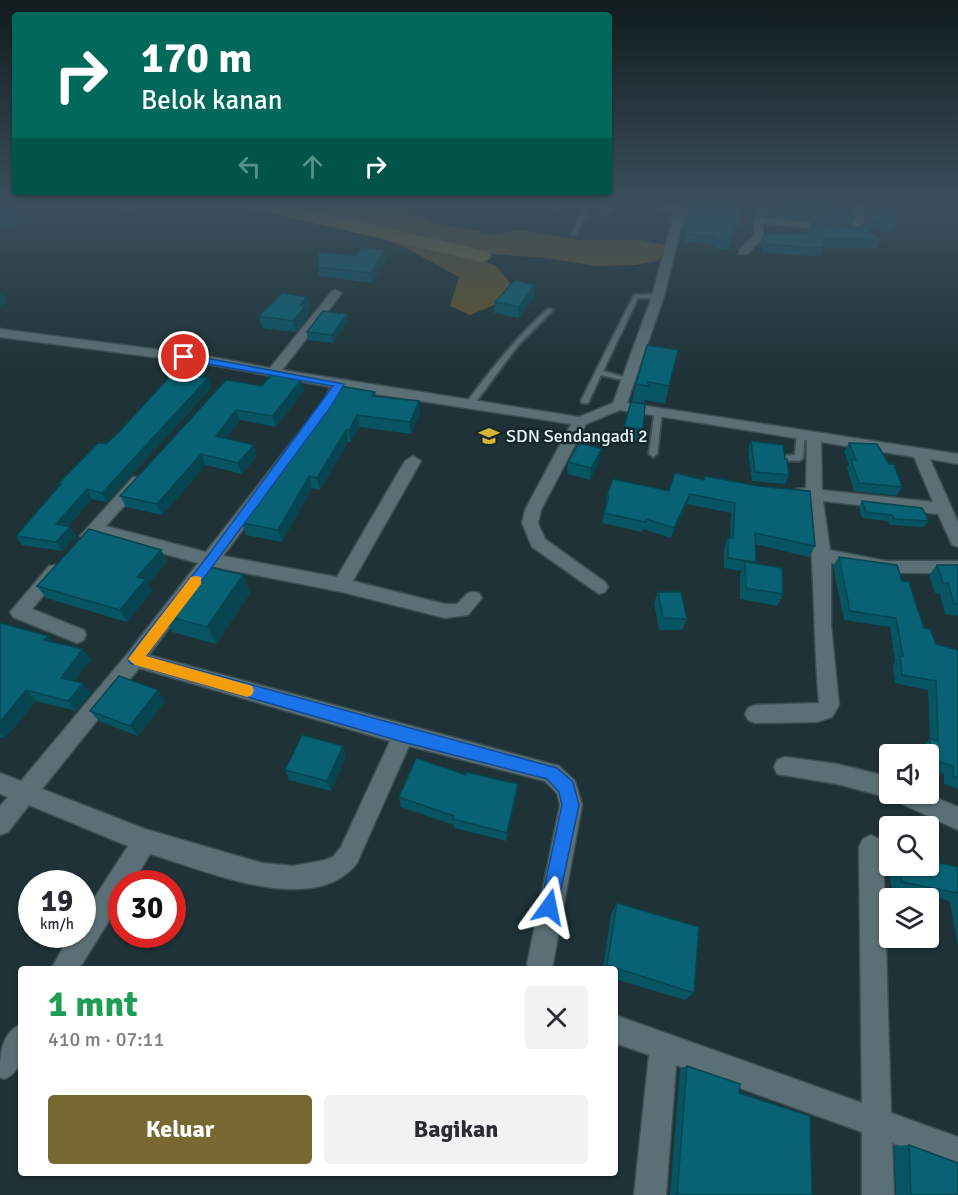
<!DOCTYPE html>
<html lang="id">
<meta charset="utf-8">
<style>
:root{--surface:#fff;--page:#f2f2f3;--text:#2b2b33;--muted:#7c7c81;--accent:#786933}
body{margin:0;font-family:Signika,sans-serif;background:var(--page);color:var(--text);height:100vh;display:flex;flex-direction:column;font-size:22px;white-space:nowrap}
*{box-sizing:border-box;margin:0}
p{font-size:20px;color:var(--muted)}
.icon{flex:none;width:33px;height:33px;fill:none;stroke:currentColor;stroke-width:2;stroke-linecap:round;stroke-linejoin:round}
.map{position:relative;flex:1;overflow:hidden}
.details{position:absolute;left:18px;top:966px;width:600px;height:210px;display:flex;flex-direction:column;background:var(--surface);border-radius:6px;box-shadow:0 2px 4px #0004}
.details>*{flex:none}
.hud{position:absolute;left:12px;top:12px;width:600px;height:183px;border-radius:6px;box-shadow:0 2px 4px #0004;background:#00695c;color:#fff;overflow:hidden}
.buttons{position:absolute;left:879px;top:744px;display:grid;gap:12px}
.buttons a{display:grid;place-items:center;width:60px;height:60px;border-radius:6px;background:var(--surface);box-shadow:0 2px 4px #0004;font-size:30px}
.speed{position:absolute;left:18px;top:870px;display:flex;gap:12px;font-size:30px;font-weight:700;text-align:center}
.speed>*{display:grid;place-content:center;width:78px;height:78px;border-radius:50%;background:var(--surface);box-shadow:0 2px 4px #0004;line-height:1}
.speed small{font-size:15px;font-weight:400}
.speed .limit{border:9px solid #d22;background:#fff;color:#111}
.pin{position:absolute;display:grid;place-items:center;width:51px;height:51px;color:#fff;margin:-26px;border:3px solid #fff;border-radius:50%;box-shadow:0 2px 6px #0007}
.me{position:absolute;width:66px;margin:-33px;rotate:12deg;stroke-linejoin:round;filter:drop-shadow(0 0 4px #0008)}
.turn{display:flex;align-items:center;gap:21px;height:126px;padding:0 30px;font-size:27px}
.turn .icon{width:78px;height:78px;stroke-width:2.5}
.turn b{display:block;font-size:42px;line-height:51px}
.lanes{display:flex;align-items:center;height:57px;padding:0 30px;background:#0003;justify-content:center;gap:30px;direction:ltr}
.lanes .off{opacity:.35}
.round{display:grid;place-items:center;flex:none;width:63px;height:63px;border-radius:6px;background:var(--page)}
.headline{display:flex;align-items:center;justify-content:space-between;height:102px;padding:0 30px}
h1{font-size:36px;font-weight:800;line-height:45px;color:#1e9e55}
.button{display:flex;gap:12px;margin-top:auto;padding:12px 30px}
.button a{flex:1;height:69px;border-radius:6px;background:var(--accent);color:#fff;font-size:24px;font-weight:800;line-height:69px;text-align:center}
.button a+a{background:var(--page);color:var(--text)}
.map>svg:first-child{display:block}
</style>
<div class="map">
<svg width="958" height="1195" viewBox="0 0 958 1195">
<rect width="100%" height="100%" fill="#1e3237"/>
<!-- green -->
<path fill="#62552a" d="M 290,204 L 407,204 L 408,209 L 431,222 L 491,234 L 524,230 L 579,240 L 643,240 L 670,246 L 657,261 L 636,265 L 596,266 L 546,258 L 466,252 L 496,266 L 510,283 L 499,303 L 470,315 L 450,306 L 459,277 L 406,248 Z"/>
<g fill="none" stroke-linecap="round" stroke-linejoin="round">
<!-- river -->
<path fill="#827139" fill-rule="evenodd" d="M 248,204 L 283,204 L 481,250 L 488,252 L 492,256 L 488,260 L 481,262 L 250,208 Z"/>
<!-- lane casing -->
<g stroke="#3c4e52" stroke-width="4">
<g id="lane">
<path d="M 555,204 L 561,204 L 556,209 L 553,207 Z"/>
<path d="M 585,204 L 591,204 L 576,234 L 571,235 Z"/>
<path d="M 608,204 L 614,204 L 607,215 L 603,215 Z"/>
<path d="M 634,295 L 658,294 L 661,296 L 658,298 L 638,298 L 603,371 L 631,379 L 627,381 L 601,375 L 588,403 L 582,403 L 581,401 Z"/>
<path d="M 548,309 L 553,310 L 519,344 L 472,407 L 466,407 L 466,403 C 491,370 516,337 548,309 Z"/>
<path d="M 655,410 L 658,410 L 662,412 L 657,454 L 653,457 L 649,454 Z"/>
<path d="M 801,430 L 805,433 L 803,458 L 799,461 L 782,460 L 782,456 L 795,455 L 797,433 Z"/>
</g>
</g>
<!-- street casing -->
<g stroke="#3c4e52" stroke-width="3">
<g id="street">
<path d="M 110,204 L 125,204 L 132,208 L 127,211 Z"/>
<path d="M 646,204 L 687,204 L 664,296 L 627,403 L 958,454 L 958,464 L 930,459 L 958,522 L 958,547 L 952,545 L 938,514 L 823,501 L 830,550 L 886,561 L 958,561 L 958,573 C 914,573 873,575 831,563 L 831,625 L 839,705 L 832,717 L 817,722 L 755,723 L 748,720 L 745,714 L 748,708 L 755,705 L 819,703 C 813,635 815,567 807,499 L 796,497 L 794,493 L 796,489 L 806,488 L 807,440 L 620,410 L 586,424 L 541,510 L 538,523 L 545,539 L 605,582 L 608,587 L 605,592 L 599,594 L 532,547 L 522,523 L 525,510 L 571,424 L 343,389 L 334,406 L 223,556 L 337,577 L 405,461 L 413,456 L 421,461 L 353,581 L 445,604 L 457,604 C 465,597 467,589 479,593 L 482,598 L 468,615 L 445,618 L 342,592 L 214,567 L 149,655 L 559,766 L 575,781 L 582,805 L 552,969 L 526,969 L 560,805 L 557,793 L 545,781 L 409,746 L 357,863 C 314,919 205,870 150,854 L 132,884 L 122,884 L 122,900 L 79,969 L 51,969 L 71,934 L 82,934 L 82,917 L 128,846 L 29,805 L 8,832 L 0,835 L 0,806 L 8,797 L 0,794 L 0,773 L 21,781 L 128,653 L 198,563 L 98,536 L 88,542 L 80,536 L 133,477 L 143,477 L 146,481 L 143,485 L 106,526 L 206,552 L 323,402 L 331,387 L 207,364 L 0,337 L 0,329 L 207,356 L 270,368 L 332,291 L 336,290 L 342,293 L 282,370 L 579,417 L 613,403 L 652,296 L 675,211 ZM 821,442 L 914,457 L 933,502 L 822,490 ZM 139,668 L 390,741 L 341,847 L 333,857 L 325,860 L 293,866 L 262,863 L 145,829 L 42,789 Z"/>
<path d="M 756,204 L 766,204 L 763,218 L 853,227 L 852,204 L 862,204 L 865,228 L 854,233 L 763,223 L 763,238 L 747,254 L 739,254 L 739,250 L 754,235 Z"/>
<path d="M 55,565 L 61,566 L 64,571 L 32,609 L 84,630 L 86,635 L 84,640 L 77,643 L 13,617 L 10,612 L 49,566 Z"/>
<path d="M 785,757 L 837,764 L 890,777 L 890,794 L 927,794 L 958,807 L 958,830 L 896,801 L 894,797 L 890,798 L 837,784 L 777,774 L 774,767 L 777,760 Z"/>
<path d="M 871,835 L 879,839 L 883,847 L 891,1113 L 958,1137 L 958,1167 L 892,1143 L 894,1195 L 862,1195 L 862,1132 L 676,1065 L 666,1195 L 634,1195 L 649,1055 L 615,1043 L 615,1015 L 862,1103 L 859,847 L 863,839 Z"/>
<path d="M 21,1024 C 21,1045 27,1070 4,1079 L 0,1077 C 0,1056 0,1034 21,1024 Z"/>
</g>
</g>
<!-- lane -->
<use href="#lane" fill="#5b7076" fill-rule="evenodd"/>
<!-- street -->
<use href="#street" fill="#5b7076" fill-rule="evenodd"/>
</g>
<!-- wall -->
<g fill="#075463">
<path d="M 689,204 L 722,205 L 722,204 L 742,204 L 735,236 L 733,236 L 729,250 L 714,249 L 713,244 L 684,242 Z"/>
<path d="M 744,204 L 757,204 L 752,225 Z"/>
<path d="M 767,204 L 834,204 L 834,208 L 854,217 L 851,225 L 766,216 Z"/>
<path d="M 868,204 L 895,204 L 895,227 L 892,233 L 868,227 L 880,240 L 877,248 L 823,248 L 821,255 L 812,256 L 763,252 L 760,244 L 763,236 L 810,232 L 808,230 L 811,223 L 857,228 L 867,226 Z"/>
<path d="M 355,256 L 386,260 L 372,283 L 319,276 L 318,267 Z"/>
<path d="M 535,285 L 535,296 L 519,318 L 494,313 L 495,302 Z"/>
<path d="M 307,297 L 310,308 L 307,311 L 308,317 L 296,332 L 262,328 L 259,316 Z"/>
<path d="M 347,314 L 348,322 L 333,343 L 308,340 L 307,332 Z"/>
<path d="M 678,350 L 665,404 L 645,400 L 644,403 L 632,402 L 636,384 Z"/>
<path d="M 207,372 L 203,377 L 211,388 L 107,502 L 92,499 L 68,526 L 70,527 L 76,536 L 62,551 L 22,545 L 16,536 L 59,486 L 58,484 L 106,444 Z"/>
<path d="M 301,380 L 304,391 L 276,427 L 240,420 L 226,438 L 257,456 L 242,474 L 206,465 L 162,515 L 126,507 L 120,496 L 262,386 Z"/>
<path d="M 375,392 L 376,397 L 420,413 L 411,434 L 359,427 L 351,442 L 348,442 L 320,490 L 312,488 L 282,542 L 246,535 L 242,523 Z"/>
<path d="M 624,427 L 643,430 L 641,442 L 621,439 Z"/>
<path d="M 751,441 L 785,459 L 789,475 L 785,484 L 752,481 L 748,450 Z"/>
<path d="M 849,443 L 889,464 L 902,487 L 896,496 L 854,491 L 847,468 L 849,464 L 844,452 Z"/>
<path d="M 599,461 L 590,480 L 567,474 L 568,462 Z"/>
<path d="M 705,476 L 815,546 L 809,557 L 755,544 L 756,564 L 783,594 L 777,606 L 740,599 L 740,574 L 742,571 L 724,568 L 724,548 L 728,537 L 730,538 L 731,513 L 687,504 L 671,538 L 643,529 L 642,532 L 602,523 L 606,506 L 605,505 L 607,495 L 669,491 L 704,480 Z"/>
<path d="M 862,501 L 929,521 L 924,527 L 890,525 L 888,521 L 862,518 L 859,507 Z"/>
<path d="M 161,550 L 167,562 L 148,584 L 152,591 L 127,622 L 46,598 L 37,586 Z"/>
<path d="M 839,557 L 902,581 L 924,628 L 936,644 L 958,650 L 958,789 L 944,784 L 944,774 L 928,769 L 928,754 L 922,754 L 922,747 L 930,739 L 928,690 L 895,683 L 893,665 L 895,662 L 890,627 L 844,620 L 833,566 Z"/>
<path d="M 937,565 L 958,565 L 958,616 L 945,614 L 940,594 L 935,593 L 929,575 Z"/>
<path d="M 243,575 L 250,593 L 216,644 L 172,632 L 163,615 Z"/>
<path d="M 658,592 L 687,619 L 682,630 L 659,630 L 654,603 Z"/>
<path d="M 0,623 L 48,636 L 52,641 L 91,659 L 75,681 L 91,693 L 76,711 L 36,701 L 5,738 L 0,737 Z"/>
<path d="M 165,701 L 138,736 L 99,721 L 90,711 Z"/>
<path d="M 343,746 L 346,756 L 331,791 L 289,780 L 285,770 Z"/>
<path d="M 517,793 L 506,841 L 454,828 L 454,825 L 401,807 L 399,797 Z"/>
<path d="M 890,855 L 890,866 L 928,866 L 940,863 L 958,867 L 958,946 L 950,903 L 947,900 L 892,889 L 886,857 Z"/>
<path d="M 617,903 L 694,993 L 685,1000 L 615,979 L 615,969 L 603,969 L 611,914 Z"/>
<path d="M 687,1066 L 739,1093 L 812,1195 L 670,1195 L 680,1069 Z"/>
<path d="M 909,1145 L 958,1195 L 896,1195 L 894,1146 Z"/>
</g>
<!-- shaded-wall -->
<g fill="#064550">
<path d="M 19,213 L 22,220 L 3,231 L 0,223 Z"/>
<path d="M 385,250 L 386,260 L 372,283 L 371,273 Z"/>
<path d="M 535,285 L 535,296 L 519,318 L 519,307 Z"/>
<path d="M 2,293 L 7,302 L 0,307 L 0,294 Z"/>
<path d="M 307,297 L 310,308 L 307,311 L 308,317 L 296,332 L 293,321 L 300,305 Z"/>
<path d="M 347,314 L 348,322 L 333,343 L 332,335 Z"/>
<path d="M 204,363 L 207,372 L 197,385 L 194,376 Z"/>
<path d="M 208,378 L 211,388 L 107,502 L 102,493 Z"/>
<path d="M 301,380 L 304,391 L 276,427 L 273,416 Z"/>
<path d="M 419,401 L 420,413 L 411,434 L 410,422 Z"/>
<path d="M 236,410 L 240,420 L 220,447 L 216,436 Z"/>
<path d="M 357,415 L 359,427 L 351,442 L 349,430 Z"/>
<path d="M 346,430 L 348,442 L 320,490 L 317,478 Z"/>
<path d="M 254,445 L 257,456 L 242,474 L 238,463 Z"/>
<path d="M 602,449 L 599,461 L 590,480 L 591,468 Z"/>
<path d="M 201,454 L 206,465 L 162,515 L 157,504 Z"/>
<path d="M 309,476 L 312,488 L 282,542 L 278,530 Z"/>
<path d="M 87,489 L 92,499 L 62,533 L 56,524 Z"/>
<path d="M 690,494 L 687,504 L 671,538 L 674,528 Z"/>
<path d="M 70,527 L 76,536 L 62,551 L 56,542 Z"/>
<path d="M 161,550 L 167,562 L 148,584 L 152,591 L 127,622 L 120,610 L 137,577 Z"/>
<path d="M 243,575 L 250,593 L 216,644 L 207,627 Z"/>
<path d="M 48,636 L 56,646 L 44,640 Z"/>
<path d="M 83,649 L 91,659 L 70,688 L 61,678 Z"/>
<path d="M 83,683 L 91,693 L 76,711 L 68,701 Z"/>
<path d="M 26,690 L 36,701 L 5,738 L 0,734 L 0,722 Z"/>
<path d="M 158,690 L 165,701 L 138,736 L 130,726 Z"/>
<path d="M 343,746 L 346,756 L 331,791 L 327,781 Z"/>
<path d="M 518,784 L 517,793 L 506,841 L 507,833 Z"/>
</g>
<!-- building -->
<g fill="#086273" stroke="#064550" stroke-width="1.5">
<path d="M 689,204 L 722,205 L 722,204 L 742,204 L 737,228 L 734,228 L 731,242 L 716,241 L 715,236 L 685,234 Z"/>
<path d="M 749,204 L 757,204 L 755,218 Z"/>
<path d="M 769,204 L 834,204 L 834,208 L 853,211 L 854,217 L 768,208 Z"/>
<path d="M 870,204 L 895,204 L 896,211 L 895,227 L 870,221 Z"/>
<path d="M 0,208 L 19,213 L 0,223 Z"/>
<path d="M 811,223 L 857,228 L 865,224 L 880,240 L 821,240 L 824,247 L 815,248 L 766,244 L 763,236 L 765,233 L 810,232 L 817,228 Z"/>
<path d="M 362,247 L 385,250 L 371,273 L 318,267 L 319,252 L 355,256 Z"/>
<path d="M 515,280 L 535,285 L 519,307 L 495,302 Z"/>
<path d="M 282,293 L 307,297 L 300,305 L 306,306 L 293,321 L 259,316 Z"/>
<path d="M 323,311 L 347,314 L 332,335 L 307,332 Z"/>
<path d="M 647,345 L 678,350 L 669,386 L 648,382 L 648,386 L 636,384 Z"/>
<path d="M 184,361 L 204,363 L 194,376 L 208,378 L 102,493 L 87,489 L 56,524 L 70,527 L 56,542 L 16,536 L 61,484 L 58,484 L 98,443 L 106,444 L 119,432 Z"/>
<path d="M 271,375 L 301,380 L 273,416 L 236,410 L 216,436 L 254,445 L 238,463 L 201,454 L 157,504 L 120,496 L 226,380 L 262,386 Z"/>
<path d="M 340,386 L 375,392 L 372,396 L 419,401 L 410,422 L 357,415 L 349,430 L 346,430 L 317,478 L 309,476 L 278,530 L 242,523 Z"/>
<path d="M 631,402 L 645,404 L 643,430 L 624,427 Z"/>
<path d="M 751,441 L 783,445 L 785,459 L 787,459 L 789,475 L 755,472 Z"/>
<path d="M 579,443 L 602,449 L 591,468 L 568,462 Z"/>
<path d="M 849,443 L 877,444 L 889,464 L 894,464 L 902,487 L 859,483 L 851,460 L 856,460 Z"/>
<path d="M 675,473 L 704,480 L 705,476 L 758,486 L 810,491 L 815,546 L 755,533 L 756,562 L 728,558 L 728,537 L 733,538 L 735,503 L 690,494 L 674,528 L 646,519 L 645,522 L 604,513 L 609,496 L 607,495 L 613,479 L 669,491 Z"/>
<path d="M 862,501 L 922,508 L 929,521 L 894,519 L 892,515 L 866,512 Z"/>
<path d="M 89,529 L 161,550 L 137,577 L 146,579 L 120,610 L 37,586 Z"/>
<path d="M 839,557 L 897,565 L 902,581 L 909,582 L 924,628 L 930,629 L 936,644 L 958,650 L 958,778 L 953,776 L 953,766 L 931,759 L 930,738 L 938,741 L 936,681 L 902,675 L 900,656 L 903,656 L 896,618 L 850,611 Z"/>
<path d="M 745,562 L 782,568 L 783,594 L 746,588 Z"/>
<path d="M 201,565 L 243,575 L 207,627 L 163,615 Z"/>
<path d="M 937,565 L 958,565 L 958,604 L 954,604 L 948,583 L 943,583 Z"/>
<path d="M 658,592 L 681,592 L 687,619 L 663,618 Z"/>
<path d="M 0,623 L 48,636 L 44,640 L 83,649 L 61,678 L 83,683 L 68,701 L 26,690 L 0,722 Z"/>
<path d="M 119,676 L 158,690 L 130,726 L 90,711 Z"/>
<path d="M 302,735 L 343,746 L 327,781 L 285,770 Z"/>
<path d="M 416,758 L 466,775 L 466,772 L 518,784 L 507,833 L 453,819 L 454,816 L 399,797 Z"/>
<path d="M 928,856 L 939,858 L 940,863 L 958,867 L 958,893 L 902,882 L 899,866 L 928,866 Z"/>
<path d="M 617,903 L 699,927 L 694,993 L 607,965 Z"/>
<path d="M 687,1066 L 740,1084 L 739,1093 L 810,1116 L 812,1195 L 677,1195 Z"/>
<path d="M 909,1145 L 958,1163 L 958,1195 L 911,1195 Z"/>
</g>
<!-- sky -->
<linearGradient id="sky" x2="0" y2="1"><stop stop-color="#101c1e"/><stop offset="0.55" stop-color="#3b4f5e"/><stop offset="1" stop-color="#3b4f5e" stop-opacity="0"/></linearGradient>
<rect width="958" height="372" fill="url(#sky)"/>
<!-- route -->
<path fill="#1a73e8" stroke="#114b97" stroke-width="1.5" d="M 184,354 L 344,384 L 332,405 L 146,656 L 557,768 L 573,782 L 579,805 L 556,913 L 549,916 L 543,913 L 540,907 L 562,805 L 559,792 L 547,779 L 403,742 L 130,663 L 128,659 L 130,655 L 207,557 L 333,386 L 180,359 L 180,355 Z"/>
<!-- slow -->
<path fill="#f59e0b" d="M 196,576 L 201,577 L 201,584 L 146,656 L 252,686 L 254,690 L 252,695 L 247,697 L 135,665 L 128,659 L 191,577 Z"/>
<!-- icons -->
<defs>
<g id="school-bare" transform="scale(1.62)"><path d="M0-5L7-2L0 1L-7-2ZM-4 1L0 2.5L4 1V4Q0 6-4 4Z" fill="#d6b534" stroke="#14282d" stroke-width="2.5" paint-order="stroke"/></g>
</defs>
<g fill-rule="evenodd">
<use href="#school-bare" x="489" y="436"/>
</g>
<g text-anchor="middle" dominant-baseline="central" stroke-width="5" stroke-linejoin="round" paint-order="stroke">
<!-- poi labels -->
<g font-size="18" fill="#e7f3f6" stroke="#14282d" text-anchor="start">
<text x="506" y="436">SDN Sendangadi 2</text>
</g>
</g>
</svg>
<div class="buttons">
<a><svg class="icon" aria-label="sound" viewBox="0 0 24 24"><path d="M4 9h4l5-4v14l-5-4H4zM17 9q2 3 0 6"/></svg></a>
<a><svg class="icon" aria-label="search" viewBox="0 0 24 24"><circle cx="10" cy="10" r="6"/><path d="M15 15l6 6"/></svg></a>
<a><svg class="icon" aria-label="layers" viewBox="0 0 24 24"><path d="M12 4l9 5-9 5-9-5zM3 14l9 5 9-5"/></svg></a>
</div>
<div class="speed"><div>19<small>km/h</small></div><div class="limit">30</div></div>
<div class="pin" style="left:184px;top:357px;background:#d93025"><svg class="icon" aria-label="arrive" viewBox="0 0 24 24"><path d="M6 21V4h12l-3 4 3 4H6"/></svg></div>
<svg class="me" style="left:549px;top:907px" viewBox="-20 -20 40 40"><path d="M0-17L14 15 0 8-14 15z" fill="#1a73e8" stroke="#fff" stroke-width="4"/></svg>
<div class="hud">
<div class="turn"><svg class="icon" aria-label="right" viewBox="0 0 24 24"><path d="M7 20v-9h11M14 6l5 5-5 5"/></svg><div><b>170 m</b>Belok kanan</div></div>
<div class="lanes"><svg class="icon off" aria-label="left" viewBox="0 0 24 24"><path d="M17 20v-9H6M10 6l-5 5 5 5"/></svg><svg class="icon off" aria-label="ahead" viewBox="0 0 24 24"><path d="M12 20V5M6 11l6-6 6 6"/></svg><svg class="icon" aria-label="right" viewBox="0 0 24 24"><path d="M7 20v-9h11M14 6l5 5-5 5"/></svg></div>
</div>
<section class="details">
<div class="headline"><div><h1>1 mnt</h1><p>410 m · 07:11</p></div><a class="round"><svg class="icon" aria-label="close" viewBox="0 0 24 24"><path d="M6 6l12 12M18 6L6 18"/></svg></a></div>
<div class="button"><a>Keluar</a><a>Bagikan</a></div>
</section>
</div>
